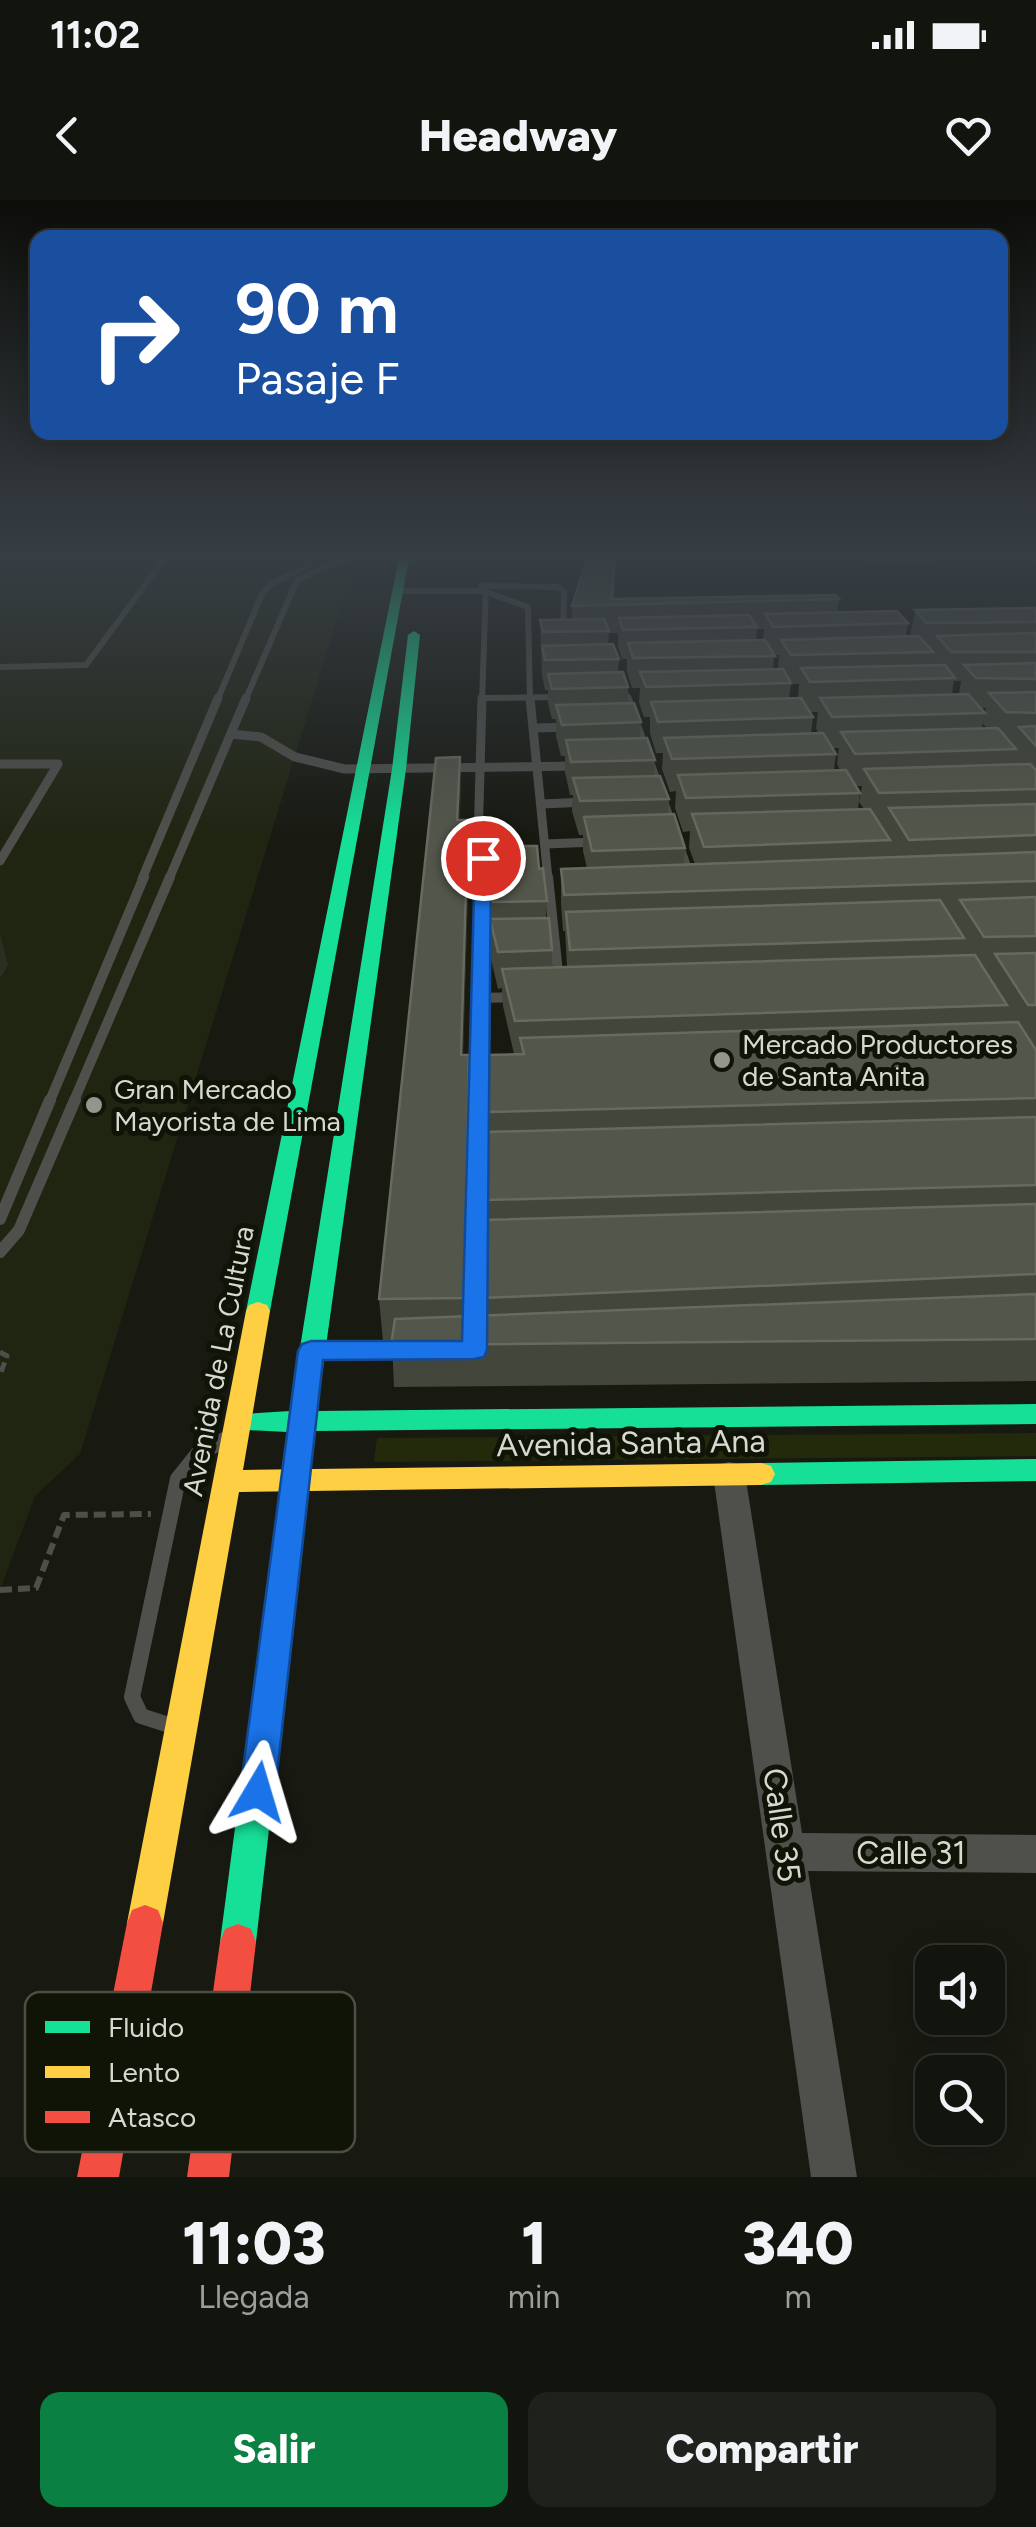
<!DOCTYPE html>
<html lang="es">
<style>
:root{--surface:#12140e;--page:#1f211c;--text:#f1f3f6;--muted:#9c9e9e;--line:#31332e;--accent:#0b8043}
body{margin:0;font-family:Figtree,sans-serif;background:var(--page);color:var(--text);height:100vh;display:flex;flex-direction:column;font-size:38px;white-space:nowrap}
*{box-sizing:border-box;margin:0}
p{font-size:32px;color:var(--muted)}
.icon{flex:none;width:55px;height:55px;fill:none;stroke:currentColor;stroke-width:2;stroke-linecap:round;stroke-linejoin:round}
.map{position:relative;height:1977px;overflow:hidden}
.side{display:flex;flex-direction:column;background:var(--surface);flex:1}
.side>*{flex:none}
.top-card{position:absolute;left:30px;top:30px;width:978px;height:210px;border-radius:20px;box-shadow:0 5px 25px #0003,0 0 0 2px var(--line);background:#1a4fa0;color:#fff;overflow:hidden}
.buttons{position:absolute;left:915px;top:1745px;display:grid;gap:20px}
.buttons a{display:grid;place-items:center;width:90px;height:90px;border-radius:20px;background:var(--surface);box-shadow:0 5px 25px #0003,0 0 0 2px var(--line);font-size:50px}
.pin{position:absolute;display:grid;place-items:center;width:85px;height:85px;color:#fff;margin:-42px;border:5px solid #fff;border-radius:50%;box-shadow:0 2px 10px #0007}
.me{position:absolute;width:110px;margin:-55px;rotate:7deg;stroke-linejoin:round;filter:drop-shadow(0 0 8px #0008)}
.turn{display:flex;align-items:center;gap:35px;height:210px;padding:0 40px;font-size:45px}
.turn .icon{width:130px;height:130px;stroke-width:2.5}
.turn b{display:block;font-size:70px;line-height:85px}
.eta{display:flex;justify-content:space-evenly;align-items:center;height:170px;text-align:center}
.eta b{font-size:60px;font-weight:800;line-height:70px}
.button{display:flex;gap:20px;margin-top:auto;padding:20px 40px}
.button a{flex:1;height:115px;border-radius:20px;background:var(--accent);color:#fff;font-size:40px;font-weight:800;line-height:115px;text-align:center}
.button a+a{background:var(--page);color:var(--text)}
.status{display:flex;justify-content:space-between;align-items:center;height:70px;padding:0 50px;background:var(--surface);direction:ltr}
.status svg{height:28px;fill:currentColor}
header{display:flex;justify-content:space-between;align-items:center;height:130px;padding:0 40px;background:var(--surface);font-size:45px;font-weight:800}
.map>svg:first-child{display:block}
</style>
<div class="status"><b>11:02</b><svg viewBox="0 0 49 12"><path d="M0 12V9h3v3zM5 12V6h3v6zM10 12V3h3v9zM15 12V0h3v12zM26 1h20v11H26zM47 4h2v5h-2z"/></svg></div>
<header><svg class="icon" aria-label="back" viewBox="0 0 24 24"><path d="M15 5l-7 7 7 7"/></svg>Headway<svg class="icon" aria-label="heart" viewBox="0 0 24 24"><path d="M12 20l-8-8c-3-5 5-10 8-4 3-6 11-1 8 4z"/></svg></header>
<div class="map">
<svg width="1036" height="1977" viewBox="0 0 1036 1977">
<rect width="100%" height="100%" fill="#181a12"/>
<!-- built -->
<path fill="#202512" d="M 0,358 L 309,358 L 353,367 L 80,1254 L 35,1296 L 0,1390 Z"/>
<!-- green -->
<path fill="#232a0b" d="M 1036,1233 L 1036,1256 L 374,1262 L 377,1238 Z"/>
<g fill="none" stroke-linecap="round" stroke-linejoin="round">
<!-- path-far1 -->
<path stroke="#4e4f4b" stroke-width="5" stroke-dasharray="10 5" stroke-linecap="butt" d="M 0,1152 L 7,1156 L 0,1175"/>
<!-- path -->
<path stroke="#4e4f4b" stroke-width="6" stroke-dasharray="12 6" stroke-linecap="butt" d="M 0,1390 L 36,1388 L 64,1315 L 151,1314"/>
<!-- lane-far4 -->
<g stroke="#4f504c" stroke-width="6">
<path d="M 869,360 L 932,358"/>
<path d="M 481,386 L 558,387 L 564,391 L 563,437"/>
<path d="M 398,391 L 483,391 L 528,407 L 530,501"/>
<path d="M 0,467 L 86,465 L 165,358"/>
<path d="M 623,486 L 628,501"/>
<path d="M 484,498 L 562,497"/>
<path d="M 217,501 L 262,394 L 271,384 L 308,366"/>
<path d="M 245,501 L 297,380 L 345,358"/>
<path d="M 482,501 L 486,386"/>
</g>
<!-- lane-far3 -->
<g stroke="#4f504c" stroke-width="9">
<path d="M 482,498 L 478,642 L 483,679"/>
<path d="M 530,498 L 548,679"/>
<path d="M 627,498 L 691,679"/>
<path d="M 535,528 L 572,527"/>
<path d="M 231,534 L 261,537 L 295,557 L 345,569 L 579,566"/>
<path d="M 0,564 L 58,564 L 0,661"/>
<path d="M 541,604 L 588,602"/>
<path d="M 545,644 L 597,642"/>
<path d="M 142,679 L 218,498"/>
<path d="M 169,679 L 246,498"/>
</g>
<!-- lane-far2 -->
<g stroke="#4f504c" stroke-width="10">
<path d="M 548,677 L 559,782"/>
<path d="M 478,798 L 515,797"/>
<path d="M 49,903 L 144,677"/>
<path d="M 73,903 L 170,677"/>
<path d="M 479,903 L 483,677"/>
</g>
<!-- lane-far1 -->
<g stroke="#4f504c" stroke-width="12">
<path d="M 0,1019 L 50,900"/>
<path d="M 0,1052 L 19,1030 L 75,900"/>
<path d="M 475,1133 L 479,900"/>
<path d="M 318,1151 L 408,1150"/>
</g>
<!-- lane -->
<path stroke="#4f504c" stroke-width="16" d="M 169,1525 L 141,1516 L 132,1497 L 178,1279 L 198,1254 L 224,1240"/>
<!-- street -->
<path fill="#4f504c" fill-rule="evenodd" d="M 729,1262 L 740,1265 L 745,1274 L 802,1633 L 1036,1635 L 1036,1673 L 808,1671 L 857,1977 L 811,1977 L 713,1274 L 718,1265 Z"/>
<!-- fast -->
<g fill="#16e098" fill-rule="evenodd">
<path d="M 399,358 L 409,358 L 270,1111 L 267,1117 L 249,1117 L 246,1111 Z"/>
<path d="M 414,431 L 420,435 L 406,569 L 317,1211 L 1036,1204 L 1036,1224 L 315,1231 L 256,1742 L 251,1755 L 238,1760 L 225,1755 L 220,1742 L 287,1232 L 228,1229 L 225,1222 L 228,1215 L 290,1211 L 392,569 L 408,435 Z"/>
<path d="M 1036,1259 L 1036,1281 L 761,1285 L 751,1282 L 747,1274 L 751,1266 L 761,1263 Z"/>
</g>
<!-- slow -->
<path fill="#ffcf43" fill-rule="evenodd" d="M 258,1102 L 267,1105 L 270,1111 L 243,1270 L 761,1263 L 771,1266 L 775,1274 L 771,1282 L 761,1285 L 239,1292 L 163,1723 L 158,1736 L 145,1741 L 132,1736 L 127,1723 L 246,1111 L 249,1105 Z"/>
<!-- jam -->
<g fill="#f24e42" fill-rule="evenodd">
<path d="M 145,1705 L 158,1710 L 163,1723 L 119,1977 L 77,1977 L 127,1723 L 132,1710 Z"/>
<path d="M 238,1724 L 251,1729 L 256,1742 L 229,1977 L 187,1977 L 220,1742 L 225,1729 Z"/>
</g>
</g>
<!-- wall -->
<path fill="#43463a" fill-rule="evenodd" d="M 613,399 L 839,399 L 837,413 L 908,423 L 906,437 L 910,436 L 915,410 L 1036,408 L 1036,1181 L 394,1187 L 392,1141 L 383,1141 L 379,1099 L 461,589 L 459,620 L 469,654 L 463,855 L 469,855 L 470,894 L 466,1116 L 485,1115 L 488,932 L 487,855 L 514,854 L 503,806 L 502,788 L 498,789 L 490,755 L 491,646 L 539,669 L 547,701 L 546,718 L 552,750 L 552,767 L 567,767 L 565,731 L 563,731 L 561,704 L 561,669 L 587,668 L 583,651 L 583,635 L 579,635 L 572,611 L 573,595 L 570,595 L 565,572 L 565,556 L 561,556 L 556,536 L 556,519 L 552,519 L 548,503 L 548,490 L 545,490 L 542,475 L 540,420 L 572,420 L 572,406 ZM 757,429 L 764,429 L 763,440 L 756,440 ZM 609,433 L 618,433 L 618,446 L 622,459 L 627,459 L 627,472 L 632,488 L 640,488 L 639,502 L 644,517 L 650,517 L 650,533 L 656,553 L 663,553 L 662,569 L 670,592 L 676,591 L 675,608 L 683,632 L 690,631 L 689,648 L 695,664 L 684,665 L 685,648 L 668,615 L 669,599 L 654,576 L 655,560 L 640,538 L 641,522 L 628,503 L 628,487 L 618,472 L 619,459 L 608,444 ZM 774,455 L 779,455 L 778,469 L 773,469 ZM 954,481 L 961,481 L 959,494 L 952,494 ZM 791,484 L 799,484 L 798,498 L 789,498 ZM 981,508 L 986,508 L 983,524 L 987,528 L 982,528 L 985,513 ZM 810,512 L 818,512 L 816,528 L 818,533 L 811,533 L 813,517 ZM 832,548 L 839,548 L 837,564 L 840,570 L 834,570 L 836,554 ZM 856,586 L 862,586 L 859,602 L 864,609 L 858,609 L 860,593 Z"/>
<!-- shaded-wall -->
<g fill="#2b2e23">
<path d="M 460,557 L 461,589 L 458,654 L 457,620 Z"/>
<path d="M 468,620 L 469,654 L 462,894 L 461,855 Z"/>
<path d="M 0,734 L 8,765 L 0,778 Z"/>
<path d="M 469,855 L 470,894 L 465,1140 L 464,1098 Z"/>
</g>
<!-- building -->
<g fill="#53564a" stroke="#676a5f" stroke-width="2.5">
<path d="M 587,358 L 615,358 L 612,399 L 835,395 L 839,399 L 572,406 Z"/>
<path d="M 1036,408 L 1036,422 L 926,423 L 915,410 Z"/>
<path d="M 897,411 L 908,423 L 773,427 L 765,414 Z"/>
<path d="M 749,415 L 757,427 L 623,430 L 619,418 Z"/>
<path d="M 604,419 L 609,431 L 543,432 L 540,420 Z"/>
<path d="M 1036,433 L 1036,452 L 951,452 L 937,436 Z"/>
<path d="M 919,436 L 933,452 L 791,455 L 781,440 Z"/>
<path d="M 765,440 L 775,456 L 633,458 L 628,443 Z"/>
<path d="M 613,444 L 619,459 L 545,460 L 542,446 Z"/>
<path d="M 1036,463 L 1036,479 L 976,478 L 964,465 Z"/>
<path d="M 945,465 L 955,478 L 810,482 L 801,468 Z"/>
<path d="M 783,469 L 791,483 L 646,487 L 640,472 Z"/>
<path d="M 623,472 L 628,487 L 552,489 L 548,474 Z"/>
<path d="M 1036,492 L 1036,513 L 1006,512 L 989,493 Z"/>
<path d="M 968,494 L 985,513 L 832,517 L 820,498 Z"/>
<path d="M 801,498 L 813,517 L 658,522 L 651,502 Z"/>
<path d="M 634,503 L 641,522 L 562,525 L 556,505 Z"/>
<path d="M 1036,526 L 1036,546 L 1019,527 Z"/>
<path d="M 998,528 L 1016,549 L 855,554 L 841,532 Z"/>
<path d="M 823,533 L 836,554 L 672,559 L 664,538 Z"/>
<path d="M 647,538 L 655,560 L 571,562 L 566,540 Z"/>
<path d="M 460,557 L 457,620 L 468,620 L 461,855 L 469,855 L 464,1098 L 379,1099 L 436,558 Z"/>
<path d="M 1030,564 L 1036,570 L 1036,589 L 879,593 L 864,569 Z"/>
<path d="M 846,570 L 860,593 L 686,598 L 678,575 Z"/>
<path d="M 660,576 L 669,599 L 580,601 L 573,578 Z"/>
<path d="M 1036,604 L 1036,635 L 909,640 L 889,608 Z"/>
<path d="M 870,609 L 890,640 L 704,647 L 692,614 Z"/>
<path d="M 674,614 L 685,648 L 592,651 L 584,617 Z"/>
<path d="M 491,646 L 537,646 L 539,669 L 543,668 L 547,701 L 490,702 Z"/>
<path d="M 1036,652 L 1036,681 L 564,695 L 561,669 Z"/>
<path d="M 1036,697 L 1036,736 L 984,737 L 960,700 Z"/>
<path d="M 940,700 L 964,738 L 570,750 L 566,712 Z"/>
<path d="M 549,718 L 552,750 L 498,752 L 490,719 Z"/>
<path d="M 1036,753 L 1036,805 L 1028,805 L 995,754 Z"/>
<path d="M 975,755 L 1007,805 L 515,821 L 502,769 Z"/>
<path d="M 1018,822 L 1036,850 L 1036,898 L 488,912 L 487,855 L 524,854 L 520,838 Z"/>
<path d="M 1036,917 L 1036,985 L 486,1000 L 487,932 Z"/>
<path d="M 1036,1004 L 1036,1074 L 484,1098 L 486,1020 Z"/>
<path d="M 1036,1094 L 1036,1139 L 391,1145 L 395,1119 Z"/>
</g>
<!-- sky -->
<linearGradient id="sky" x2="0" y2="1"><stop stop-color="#0d0e0a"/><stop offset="0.56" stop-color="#373e44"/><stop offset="1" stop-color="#373e44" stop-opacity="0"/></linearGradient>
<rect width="1036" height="635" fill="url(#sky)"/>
<!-- route -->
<path fill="#1a73e8" stroke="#114b97" stroke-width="2.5" d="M 483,653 L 491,658 L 487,1150 L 484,1157 L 474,1159 L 323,1160 L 275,1592 L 270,1604 L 258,1608 L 245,1604 L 240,1592 L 298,1151 L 302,1144 L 311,1141 L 462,1141 L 475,658 Z"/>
<!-- markers -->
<g fill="#94968e" stroke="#101407" stroke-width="4">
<circle cx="722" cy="860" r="10"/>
<circle cx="94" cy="905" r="10"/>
</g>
<g text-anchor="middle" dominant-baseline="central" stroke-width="10" stroke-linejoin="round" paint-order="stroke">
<!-- poi labels -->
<g font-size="28" fill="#d6d9d0" stroke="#101407" text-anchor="start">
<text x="742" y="844">Mercado Productores<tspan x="742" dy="32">de Santa Anita</tspan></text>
<text x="114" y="889">Gran Mercado<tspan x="114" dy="32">Mayorista de Lima</tspan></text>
</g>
<!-- street labels -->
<g font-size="28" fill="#d6d9d0" stroke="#101407">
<text transform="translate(218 1161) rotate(-79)">Avenida de La Cultura</text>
</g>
<!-- near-street labels -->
<g font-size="32" fill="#d6d9d0" stroke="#101407">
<text transform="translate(631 1243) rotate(-1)">Avenida Santa Ana</text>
<text transform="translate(782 1625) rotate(82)">Calle 35</text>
<text x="911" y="1653">Calle 31</text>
</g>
</g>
<!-- legend -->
<rect x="25" y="1792" width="330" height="160" rx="15" fill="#101407" stroke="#4b4f43" stroke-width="2.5"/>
<rect x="45" y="1821" width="45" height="12" fill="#16e098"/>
<rect x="45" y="1866" width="45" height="12" fill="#ffcf43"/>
<rect x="45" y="1911" width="45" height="12" fill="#f24e42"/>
<g font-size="28" fill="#d6d9d0">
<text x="108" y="1837">Fluido</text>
<text x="108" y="1882">Lento</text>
<text x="108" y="1927">Atasco</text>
</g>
</svg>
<div class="buttons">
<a><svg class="icon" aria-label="sound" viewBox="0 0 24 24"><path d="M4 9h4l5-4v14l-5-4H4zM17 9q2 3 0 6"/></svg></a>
<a><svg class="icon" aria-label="search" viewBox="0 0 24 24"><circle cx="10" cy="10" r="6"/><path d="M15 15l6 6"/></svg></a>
</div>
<div class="pin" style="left:483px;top:658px;background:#d93025"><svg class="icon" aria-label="arrive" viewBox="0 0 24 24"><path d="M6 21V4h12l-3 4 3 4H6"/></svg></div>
<svg class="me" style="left:258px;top:1592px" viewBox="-20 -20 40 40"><path d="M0-17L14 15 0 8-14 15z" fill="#1a73e8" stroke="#fff" stroke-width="4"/></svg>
<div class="top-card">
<div class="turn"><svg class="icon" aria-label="right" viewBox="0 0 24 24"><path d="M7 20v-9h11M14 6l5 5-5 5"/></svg><div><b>90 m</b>Pasaje F</div></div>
</div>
</div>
<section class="side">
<div class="eta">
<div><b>11:03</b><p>Llegada</p></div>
<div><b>1</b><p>min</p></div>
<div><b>340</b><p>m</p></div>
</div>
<div class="button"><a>Salir</a><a>Compartir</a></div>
</section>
